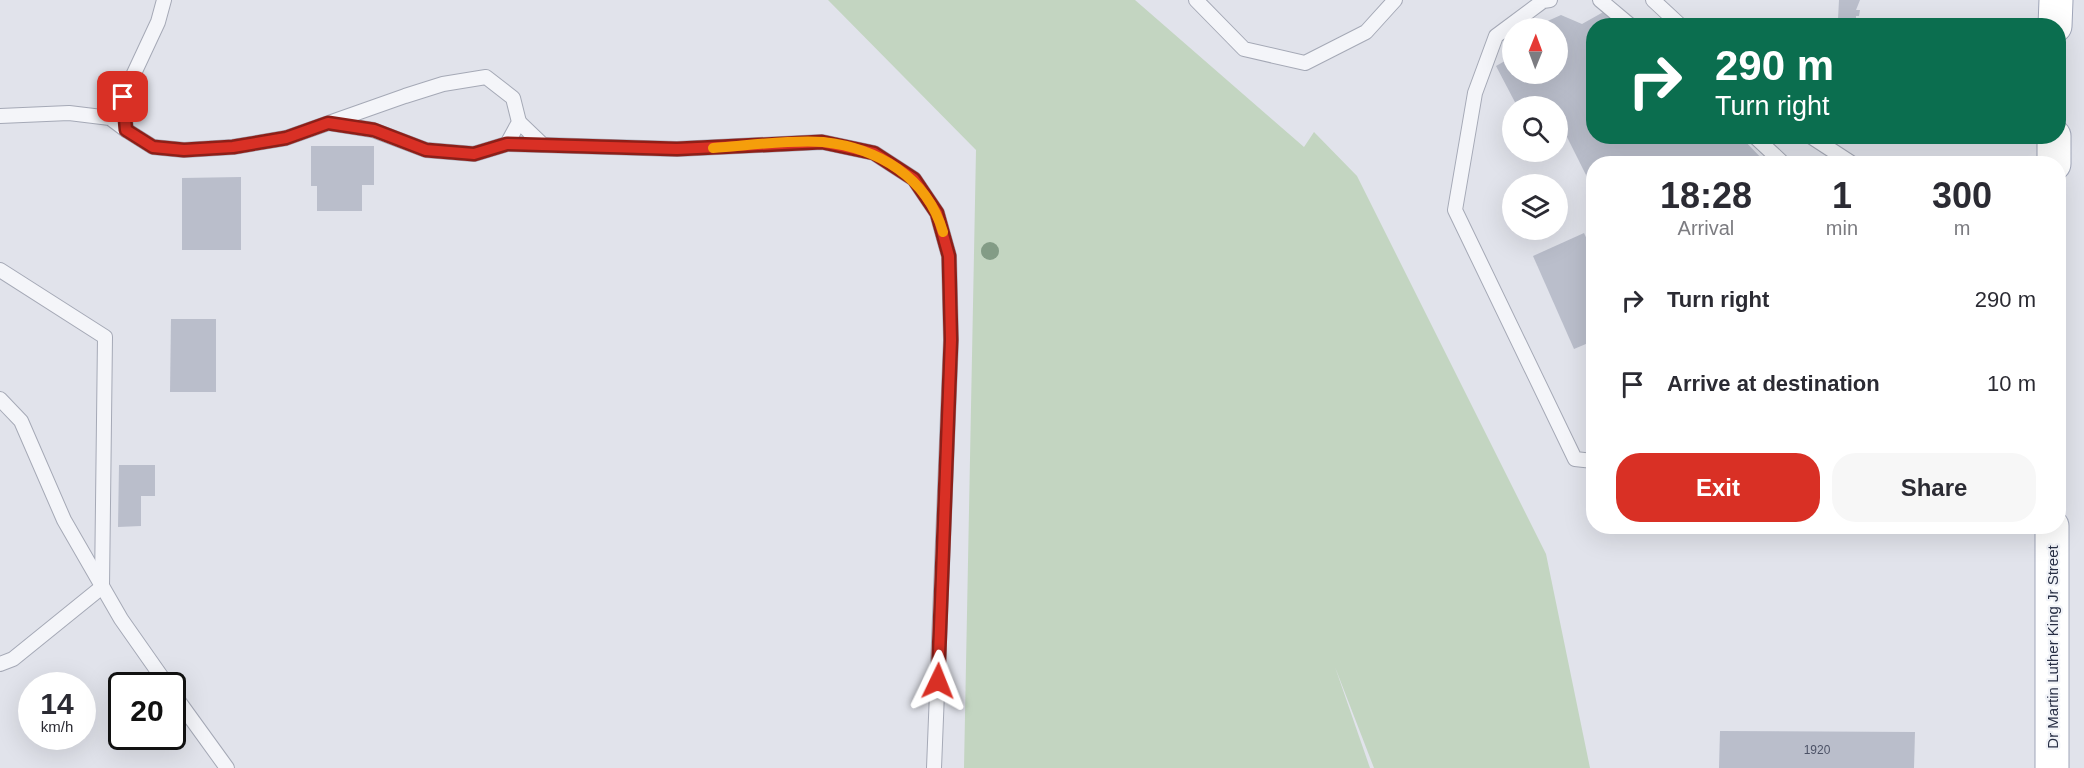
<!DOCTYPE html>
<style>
:root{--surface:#fff;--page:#f7f7f7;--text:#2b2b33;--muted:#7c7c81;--accent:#d93025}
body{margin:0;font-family:Arial,sans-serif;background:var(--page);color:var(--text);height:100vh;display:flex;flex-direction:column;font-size:22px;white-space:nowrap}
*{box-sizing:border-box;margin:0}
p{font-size:20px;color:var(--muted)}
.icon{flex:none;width:33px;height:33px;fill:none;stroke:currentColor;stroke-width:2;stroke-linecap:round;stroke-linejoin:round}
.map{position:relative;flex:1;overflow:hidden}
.side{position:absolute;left:1586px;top:156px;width:480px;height:378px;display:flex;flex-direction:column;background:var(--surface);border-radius:24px;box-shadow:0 6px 24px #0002}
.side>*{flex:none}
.hud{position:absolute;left:1586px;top:18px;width:480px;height:126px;border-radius:24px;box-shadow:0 6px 24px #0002;background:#0b6e4f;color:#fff;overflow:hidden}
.needle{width:39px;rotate:1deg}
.controls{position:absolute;left:1502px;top:18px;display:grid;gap:12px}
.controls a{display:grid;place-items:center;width:66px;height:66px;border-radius:50%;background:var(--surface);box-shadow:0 6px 24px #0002;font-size:30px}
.speed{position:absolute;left:18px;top:672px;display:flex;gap:12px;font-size:30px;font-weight:700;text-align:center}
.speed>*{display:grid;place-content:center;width:78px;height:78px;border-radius:50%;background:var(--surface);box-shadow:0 6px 24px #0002;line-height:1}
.speed small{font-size:15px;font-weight:400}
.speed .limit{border:3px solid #111;border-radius:9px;background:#fff;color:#111}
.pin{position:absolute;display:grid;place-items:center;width:51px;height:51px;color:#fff;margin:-26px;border-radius:12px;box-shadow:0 3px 9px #0006}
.me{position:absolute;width:66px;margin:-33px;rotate:2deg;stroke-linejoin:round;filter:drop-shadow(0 0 4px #0008)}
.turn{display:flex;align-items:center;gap:21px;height:126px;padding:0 30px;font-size:27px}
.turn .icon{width:78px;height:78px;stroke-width:2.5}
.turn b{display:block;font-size:42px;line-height:51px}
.eta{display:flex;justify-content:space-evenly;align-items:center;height:102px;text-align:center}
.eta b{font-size:36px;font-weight:600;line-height:42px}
.primary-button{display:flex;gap:12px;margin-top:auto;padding:12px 30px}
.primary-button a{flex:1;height:69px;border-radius:24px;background:var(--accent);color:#fff;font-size:24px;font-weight:600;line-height:69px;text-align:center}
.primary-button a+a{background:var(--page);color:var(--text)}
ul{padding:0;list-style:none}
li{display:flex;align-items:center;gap:18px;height:84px;padding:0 30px}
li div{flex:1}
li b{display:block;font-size:22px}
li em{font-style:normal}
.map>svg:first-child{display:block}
</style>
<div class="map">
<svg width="2084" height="768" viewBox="0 0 2084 768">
<rect width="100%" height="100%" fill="#e1e3eb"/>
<!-- green -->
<path fill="#c3d5c1" d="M 828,0 L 1135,0 L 1304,147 L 1314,132 L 1357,176 L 1546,554 L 1590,768 L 1374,768 L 1335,667 L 1370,768 L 964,768 L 976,150 Z"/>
<!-- building -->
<g fill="#babecb">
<path d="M 1839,0 L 1860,0 L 1856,10 L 1860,10 L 1859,16 L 1856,16 L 1856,19 L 1838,19 Z"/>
<path d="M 1607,10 L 1614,26 L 1593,26 L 1593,136 L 1740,136 L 1767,164 L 1593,164 L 1593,189 L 1563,129 L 1557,132 L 1557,106 L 1517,106 L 1496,66 L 1512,57 L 1512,74 L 1557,74 L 1557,28 L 1532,28 L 1561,15 L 1582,24 Z"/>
<path d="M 311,146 L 374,146 L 374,185 L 362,185 L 362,211 L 317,211 L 317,186 L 311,186 Z"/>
<path d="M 241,177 L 241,250 L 182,250 L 182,178 Z"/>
<path d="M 1584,233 L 1593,252 L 1593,341 L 1574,349 L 1533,256 Z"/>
<path d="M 171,319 L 216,319 L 216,392 L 170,392 Z"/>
<path d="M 119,465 L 155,465 L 155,496 L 141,496 L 141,526 L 118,527 Z"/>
<path d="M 1720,731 L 1915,732 L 1914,768 L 1719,768 Z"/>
</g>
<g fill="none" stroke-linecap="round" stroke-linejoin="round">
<!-- lane casing -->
<g stroke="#a5a9b6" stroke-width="16">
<g id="lane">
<path d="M 1196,0 L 1244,49 L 1305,63 L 1366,32 L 1395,0"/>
<path d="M 1550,0 L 1543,1 L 1496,36 L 1475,93 L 1455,210 L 1575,459 L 1593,461"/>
<path d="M 1600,0 L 1631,26"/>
<path d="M 1653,0 L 1681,26"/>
<path d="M 123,97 L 158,22 L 164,0"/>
<path d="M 0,116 L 69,113 L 110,118 L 126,130 L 123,97 L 110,118"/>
<path d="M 126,130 L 153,147 L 184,150 L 233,147 L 286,138 L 405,96 L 443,84 L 486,77 L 513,98 L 519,122 L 507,144 L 474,154 L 426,150 L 373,130 L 329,123"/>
<path d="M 1754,136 L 1784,164"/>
<path d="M 1810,136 L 1853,164"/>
<path d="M 507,144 L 543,145 L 519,122"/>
<path d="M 543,145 L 677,149 L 822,142 L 874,153 L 914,179 L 937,213 L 949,256 L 951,340 L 934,768"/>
<path d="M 0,270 L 105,337 L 102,587 L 13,659 L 0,664"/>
<path d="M 0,399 L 21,421 L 64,520 L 121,619 L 168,686"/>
<path d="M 172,692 L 227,768"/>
</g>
</g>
<!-- primary casing -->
<g stroke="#9fa5b8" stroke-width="35">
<g id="primary">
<path d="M 2055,26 L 2056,0"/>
<path d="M 2054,164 L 2054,136"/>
<path d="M 2052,768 L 2052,526"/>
</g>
</g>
<!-- lane -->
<use href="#lane" stroke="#f4f5f9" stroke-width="14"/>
<!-- primary -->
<use href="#primary" stroke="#fff" stroke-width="33"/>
</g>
<!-- trees -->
<circle fill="#839c86" cx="990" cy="251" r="9"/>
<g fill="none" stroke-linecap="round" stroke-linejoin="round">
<!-- route casing -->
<g stroke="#8d1f18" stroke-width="15">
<path id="route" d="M 123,97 L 126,130 L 153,147 L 184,150 L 233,147 L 286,138 L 328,123 L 374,130 L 426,150 L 474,154 L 507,144 L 677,149 L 822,142 L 874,153 L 914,179 L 937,213 L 949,256 L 951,340 L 938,681"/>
</g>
<!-- route -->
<use href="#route" stroke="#d93025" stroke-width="10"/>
<!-- slow -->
<path stroke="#f59e0b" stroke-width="10" d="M 713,148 C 745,146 792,139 823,142 C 878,148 927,177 943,232"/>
</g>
<g text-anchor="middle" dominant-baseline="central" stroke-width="4.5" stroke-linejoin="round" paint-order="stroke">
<!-- number labels -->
<g font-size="12" fill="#4c5266">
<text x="1817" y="750">1920</text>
</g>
<!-- street labels -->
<g font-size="15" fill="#272e44" stroke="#f1f3f8">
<text transform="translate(2052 647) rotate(-90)">Dr Martin Luther King Jr Street</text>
</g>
</g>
</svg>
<div class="controls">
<a><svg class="needle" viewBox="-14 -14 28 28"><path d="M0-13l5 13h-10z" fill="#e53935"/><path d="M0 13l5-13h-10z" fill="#7c7c81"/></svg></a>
<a><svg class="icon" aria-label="search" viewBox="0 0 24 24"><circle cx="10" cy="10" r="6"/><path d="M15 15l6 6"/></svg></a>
<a><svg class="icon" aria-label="layers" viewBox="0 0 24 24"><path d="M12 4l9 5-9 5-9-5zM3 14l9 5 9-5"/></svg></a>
</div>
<div class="speed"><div>14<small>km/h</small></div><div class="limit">20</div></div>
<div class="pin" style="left:123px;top:97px;background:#d93025"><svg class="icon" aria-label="arrive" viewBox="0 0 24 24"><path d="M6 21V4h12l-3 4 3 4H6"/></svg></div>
<svg class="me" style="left:938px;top:681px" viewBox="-20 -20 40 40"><path d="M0-17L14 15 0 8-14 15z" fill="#d93025" stroke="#fff" stroke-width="4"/></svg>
<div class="hud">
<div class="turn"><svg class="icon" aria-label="right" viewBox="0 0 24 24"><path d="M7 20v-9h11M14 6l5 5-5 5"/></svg><div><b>290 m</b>Turn right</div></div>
</div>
<section class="side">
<div class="eta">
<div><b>18:28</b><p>Arrival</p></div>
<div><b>1</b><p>min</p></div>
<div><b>300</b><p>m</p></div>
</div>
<ul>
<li><svg class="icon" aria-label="right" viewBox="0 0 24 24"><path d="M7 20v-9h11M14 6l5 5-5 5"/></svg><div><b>Turn right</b></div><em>290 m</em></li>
<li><svg class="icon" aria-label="arrive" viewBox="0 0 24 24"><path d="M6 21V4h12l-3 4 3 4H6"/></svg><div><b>Arrive at destination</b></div><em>10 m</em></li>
</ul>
<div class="primary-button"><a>Exit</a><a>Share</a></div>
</section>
</div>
